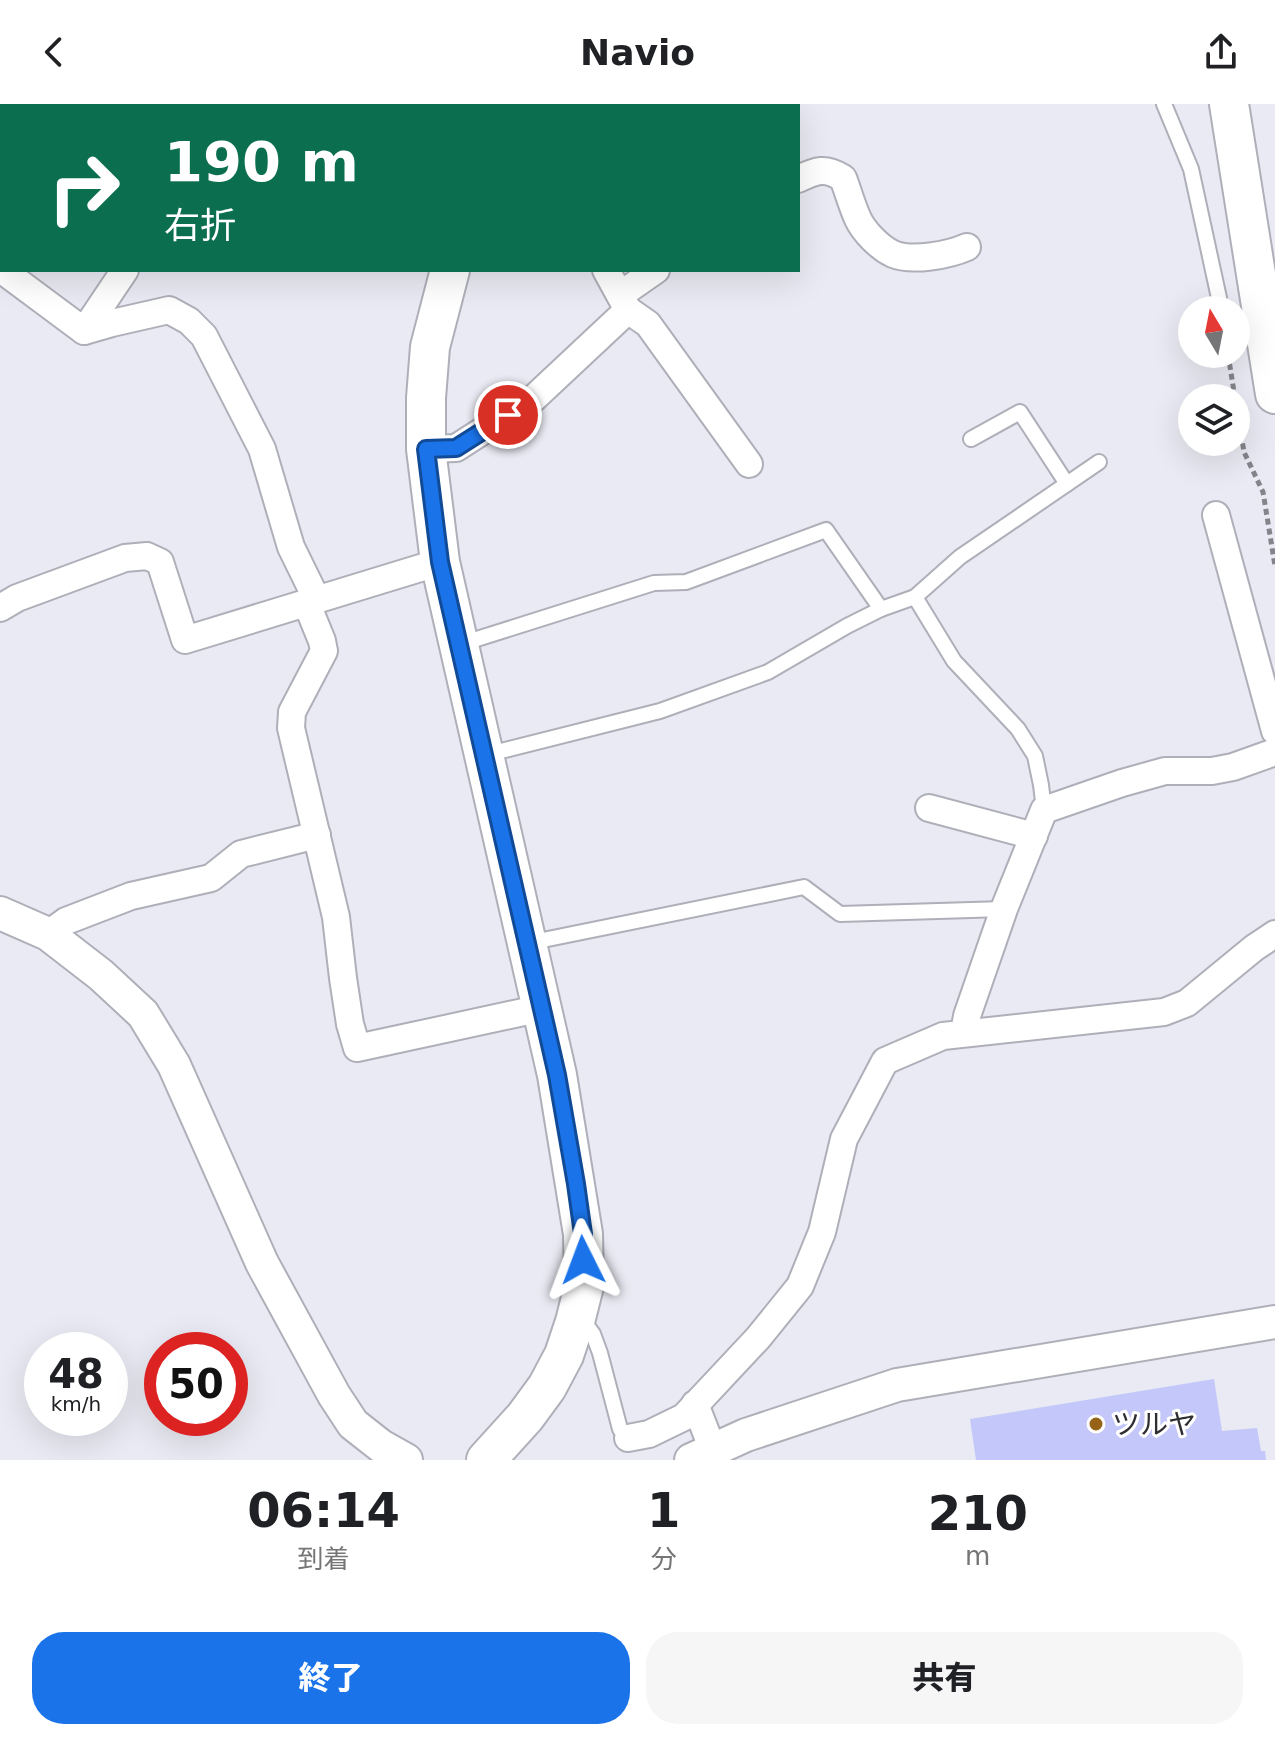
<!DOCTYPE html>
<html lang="ja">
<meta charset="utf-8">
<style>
:root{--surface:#fff;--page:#f6f6f6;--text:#202124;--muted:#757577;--accent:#1a73e8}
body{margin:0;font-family:"DejaVu Sans","Noto Sans JP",sans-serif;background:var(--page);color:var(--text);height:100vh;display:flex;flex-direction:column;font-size:30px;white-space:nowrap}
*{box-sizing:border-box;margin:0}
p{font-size:26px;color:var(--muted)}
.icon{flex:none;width:44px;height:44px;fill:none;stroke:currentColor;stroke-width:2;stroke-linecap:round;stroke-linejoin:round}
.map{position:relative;height:1356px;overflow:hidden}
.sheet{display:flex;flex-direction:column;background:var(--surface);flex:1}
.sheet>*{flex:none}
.hud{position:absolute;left:0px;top:0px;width:800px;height:168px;box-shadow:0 8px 32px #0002;background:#0b6e4f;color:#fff;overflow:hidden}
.needle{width:52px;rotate:350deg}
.fabs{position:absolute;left:1178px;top:192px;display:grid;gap:16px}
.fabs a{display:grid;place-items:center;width:72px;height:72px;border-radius:50%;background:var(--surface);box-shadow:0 8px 32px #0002;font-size:40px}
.speed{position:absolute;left:24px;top:1228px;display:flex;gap:16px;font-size:40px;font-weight:700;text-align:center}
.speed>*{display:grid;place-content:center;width:104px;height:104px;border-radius:50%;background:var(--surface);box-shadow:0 8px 32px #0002;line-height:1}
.speed small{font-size:20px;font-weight:400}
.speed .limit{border:12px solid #d22;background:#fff;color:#111}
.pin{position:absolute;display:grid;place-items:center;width:68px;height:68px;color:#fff;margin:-34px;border:4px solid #fff;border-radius:50%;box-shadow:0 2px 8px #0007}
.me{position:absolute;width:88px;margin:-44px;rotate:357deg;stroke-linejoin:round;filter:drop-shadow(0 0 6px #0008)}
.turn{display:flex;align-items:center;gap:28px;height:168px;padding:0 32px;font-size:36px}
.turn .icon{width:104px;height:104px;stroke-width:2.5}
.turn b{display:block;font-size:56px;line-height:68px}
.eta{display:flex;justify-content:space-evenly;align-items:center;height:136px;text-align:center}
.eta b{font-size:48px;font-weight:800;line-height:56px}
.cta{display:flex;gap:16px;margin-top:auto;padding:16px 32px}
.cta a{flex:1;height:92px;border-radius:32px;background:var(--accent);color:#fff;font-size:32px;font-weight:800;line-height:92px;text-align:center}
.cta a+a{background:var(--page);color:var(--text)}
header{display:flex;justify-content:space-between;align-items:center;height:104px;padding:0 32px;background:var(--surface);font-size:36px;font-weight:800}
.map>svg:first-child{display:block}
</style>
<header><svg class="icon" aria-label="back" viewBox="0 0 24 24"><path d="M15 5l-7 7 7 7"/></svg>Navio<svg class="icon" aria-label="share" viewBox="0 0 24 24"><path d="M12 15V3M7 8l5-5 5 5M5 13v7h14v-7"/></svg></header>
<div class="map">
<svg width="1275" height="1356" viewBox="0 0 1275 1356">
<rect width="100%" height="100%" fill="#e9eaf3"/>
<!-- building -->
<path fill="#c3c7f9" d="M 1214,1275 L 1222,1327 L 1257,1324 L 1261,1347 L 1265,1347 L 1266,1356 L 976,1356 L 970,1315 Z"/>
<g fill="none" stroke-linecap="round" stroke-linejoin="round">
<!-- service casing -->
<g stroke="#aeafb8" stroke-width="18">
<g id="service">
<path d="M 1164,0 L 1191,65 L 1219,194"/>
<path d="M 971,335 L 1020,308 L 1067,380"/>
<path d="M 915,493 L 954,557 L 1018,625 L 1035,652 L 1041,681 L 1044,706"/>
<path d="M 461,540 L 654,479 L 686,478 L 826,426 L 881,505"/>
<path d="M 485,651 L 660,607 L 768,568 L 847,522 L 881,505 L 915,493 L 960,453 L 1099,358"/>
<path d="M 528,839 L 804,783 L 840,810 L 1004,805"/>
<path d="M 581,1214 L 593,1230 L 600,1249 L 620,1325 L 628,1334"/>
</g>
</g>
<!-- minor casing -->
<g stroke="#aeafb8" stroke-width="30">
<g id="minor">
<path d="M 48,2 L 50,0"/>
<path d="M 259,2 L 260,0"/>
<path d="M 553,2 L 553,0"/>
<path d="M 0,66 L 2,63"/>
<path d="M 798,75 C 817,66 825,63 843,74 C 848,87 852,102 858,115 C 864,128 880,144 893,150 C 912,158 949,151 967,143"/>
<path d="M 2,166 L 84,227 L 125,166"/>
<path d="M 620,191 L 656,166"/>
<path d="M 628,206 L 648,220 L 749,360"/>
<path d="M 84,227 L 112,219 L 169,206 L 189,217 L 204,232 L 262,345 L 291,443 L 317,496"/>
<path d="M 426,345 L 456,344 L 534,294 L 628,206 L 606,166"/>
<path d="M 1216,411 L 1275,627"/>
<path d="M 307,500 L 322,537 L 324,547 L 292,608 L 291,624 L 336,813 L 343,874 L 350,920 L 357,944 L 542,904"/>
<path d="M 0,504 L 17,494 L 125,454 L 147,452 L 160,458 L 185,536 L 440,458"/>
<path d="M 929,704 L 1034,732"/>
<path d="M 48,830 L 66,817 L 131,792 L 211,774 L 241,750 L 317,731"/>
<path d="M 964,929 L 967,912 L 1004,805 L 1044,706 L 1122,679 L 1165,667 L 1212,667 L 1233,663 L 1275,648"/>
<path d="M 695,1300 L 713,1346"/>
<path d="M 628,1334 L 649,1330 L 684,1313 L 758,1234 L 800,1182 L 822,1128 L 844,1035 L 885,957 L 943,932 L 1164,908 L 1187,899 L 1254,844 L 1275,830"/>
</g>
</g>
<!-- tertiary casing -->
<g stroke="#aeafb8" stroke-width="36">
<g id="tertiary">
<path d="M 0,809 L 48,830 L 101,871 L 143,910 L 174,961 L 262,1159 L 334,1291 L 353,1320 L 381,1342 L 406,1356"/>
<path d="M 691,1356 L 746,1331 L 897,1281 L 1275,1218"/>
</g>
</g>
<!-- secondary casing -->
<g stroke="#aeafb8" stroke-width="42">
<g id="secondary">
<path d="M 1229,0 L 1275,290"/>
<path d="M 508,2 L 509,0"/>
<path d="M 450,166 L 430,243 L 426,294 L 426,345 L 440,458 L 557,971 L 583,1130 L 584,1182 L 575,1218 L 564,1251 L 547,1283 L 525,1313 L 486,1356"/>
</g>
</g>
<!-- path -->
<g stroke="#84848b" stroke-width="5" stroke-dasharray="6 4" stroke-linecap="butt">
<path d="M 1228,250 L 1235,294"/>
<path d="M 1236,300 L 1244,348 L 1263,388 L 1275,462"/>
</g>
<!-- service -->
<use href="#service" stroke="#fff" stroke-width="14"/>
<!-- minor -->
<use href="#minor" stroke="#fff" stroke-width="26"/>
<!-- tertiary -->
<use href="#tertiary" stroke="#fff" stroke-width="32"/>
<!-- secondary -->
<use href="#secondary" stroke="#fff" stroke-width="38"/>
</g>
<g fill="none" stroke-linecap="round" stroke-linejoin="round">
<!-- route casing -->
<g stroke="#114b97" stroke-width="20">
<path id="route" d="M 508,311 L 456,344 L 426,345 L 440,458 L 557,971 L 576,1080 L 583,1130 L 583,1156"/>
</g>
<!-- route -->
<use href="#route" stroke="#1a73e8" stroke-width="14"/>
</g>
<!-- markers -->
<circle fill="#966317" stroke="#fff" stroke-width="3" cx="1096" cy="1320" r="8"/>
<g text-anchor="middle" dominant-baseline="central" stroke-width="6" stroke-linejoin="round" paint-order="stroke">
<!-- poi labels -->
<g font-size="28" fill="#2e2e32" stroke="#fff" text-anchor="start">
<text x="1112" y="1320">ツルヤ</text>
</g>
</g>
</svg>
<div class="fabs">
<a><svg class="needle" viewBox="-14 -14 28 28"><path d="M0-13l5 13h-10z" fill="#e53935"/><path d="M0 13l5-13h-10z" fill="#757577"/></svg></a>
<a><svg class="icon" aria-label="layers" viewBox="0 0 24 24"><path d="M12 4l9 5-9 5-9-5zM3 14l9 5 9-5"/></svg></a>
</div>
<div class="speed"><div>48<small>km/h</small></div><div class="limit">50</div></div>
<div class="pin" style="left:508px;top:311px;background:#d93025"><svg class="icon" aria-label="arrive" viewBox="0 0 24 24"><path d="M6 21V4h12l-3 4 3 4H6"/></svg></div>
<svg class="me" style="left:583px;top:1156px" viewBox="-20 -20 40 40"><path d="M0-17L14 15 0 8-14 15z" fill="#1a73e8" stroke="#fff" stroke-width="4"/></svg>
<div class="hud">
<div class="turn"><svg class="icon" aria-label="right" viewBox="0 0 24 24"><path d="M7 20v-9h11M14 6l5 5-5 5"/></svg><div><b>190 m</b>右折</div></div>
</div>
</div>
<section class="sheet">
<div class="eta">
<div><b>06:14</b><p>到着</p></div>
<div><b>1</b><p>分</p></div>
<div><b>210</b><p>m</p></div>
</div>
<div class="cta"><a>終了</a><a>共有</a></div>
</section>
